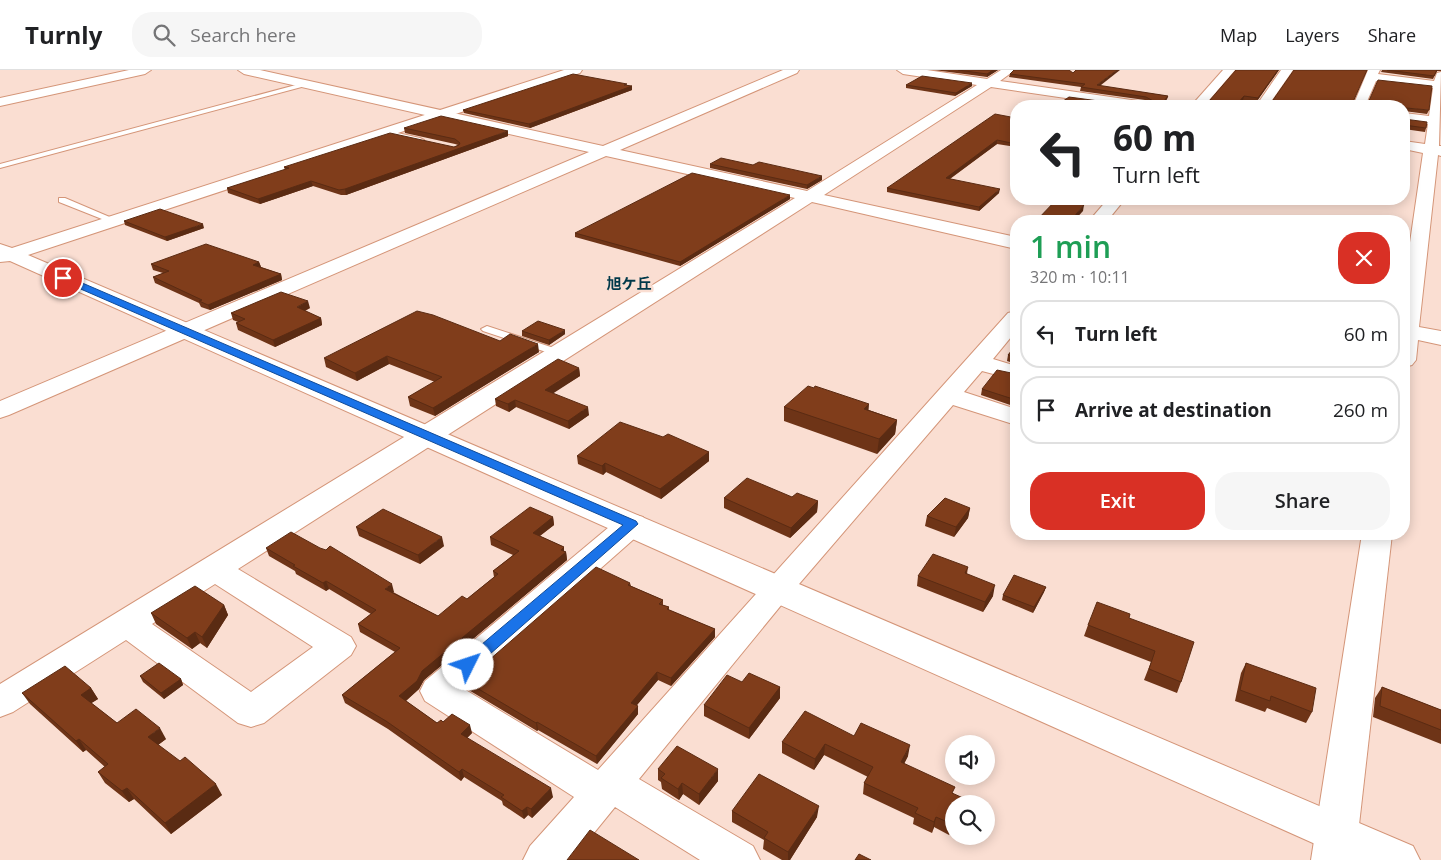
<!DOCTYPE html>
<meta charset="utf-8">
<style>
:root{--surface:#fff;--page:#f6f6f6;--text:#202124;--muted:#757577;--line:#e0e0e0;--accent:#d93025}
body{margin:0;font-family:"Open Sans","Noto Sans JP",sans-serif;background:var(--page);color:var(--text);height:100vh;display:flex;flex-direction:column;font-size:19px;white-space:nowrap}
*{box-sizing:border-box;margin:0}
p{font-size:16px;color:var(--muted)}
.icon{flex:none;width:28px;height:28px;fill:none;stroke:currentColor;stroke-width:2;stroke-linecap:round;stroke-linejoin:round}
.map{position:relative;flex:1;overflow:hidden}
.sheet{position:absolute;left:1010px;top:145px;width:400px;height:325px;display:flex;flex-direction:column;background:var(--surface);border-radius:20px;box-shadow:0 2px 12px #0003}
.sheet>*{flex:none}
.banner{position:absolute;left:1010px;top:30px;width:400px;height:105px;border-radius:20px;box-shadow:0 2px 12px #0003;background:#fff;color:var(--text);overflow:hidden}
.tools{position:absolute;left:945px;top:665px;display:grid;gap:10px}
.tools a{display:grid;place-items:center;width:50px;height:50px;border-radius:50%;background:var(--surface);box-shadow:0 2px 12px #0003;font-size:25px}
.pin{position:absolute;display:grid;place-items:center;width:42px;height:42px;color:#fff;margin:-21px;border:2px solid #fff;border-radius:50%;box-shadow:0 1px 5px #0007}
.me{position:absolute;width:55px;margin:-28px;rotate:49deg;stroke-linejoin:round;filter:drop-shadow(0 0 4px #0008)}
.turn{display:flex;align-items:center;gap:18px;height:105px;padding:0 20px;font-size:22px}
.turn .icon{width:65px;height:65px;stroke-width:2.5}
.turn b{display:block;font-size:35px;line-height:42px}
.round{display:grid;place-items:center;flex:none;width:52px;height:52px;border-radius:20px;background:var(--page)}
.head{display:flex;align-items:center;justify-content:space-between;height:85px;padding:0 20px}
h1{font-size:30px;font-weight:600;line-height:38px;color:#1e9e55}
.action{display:flex;gap:10px;margin-top:auto;padding:10px 20px}
.action a{flex:1;height:58px;border-radius:20px;background:var(--accent);color:#fff;font-size:20px;font-weight:600;line-height:58px;text-align:center}
.action a+a{background:var(--page);color:var(--text)}
ul{padding:0;list-style:none}
li{display:flex;align-items:center;gap:15px;height:68px;margin:0 10px 8px;padding:0 10px;border:2px solid var(--line);border-radius:20px}
li div{flex:1}
li b{display:block;font-size:19px}
li em{font-style:normal}
header{display:flex;align-items:center;gap:30px;box-sizing:border-box;height:70px;padding:0 25px;background:var(--surface);border-bottom:1px solid var(--line)}
header strong{font-size:24px}
nav{display:flex;gap:28px;margin-inline-start:auto;font-size:18px}
.search{width:350px;height:45px;background:var(--page);display:flex;align-items:center;gap:12px;box-sizing:border-box;padding:0 18px;border-radius:20px;color:var(--muted);font-size:19px}
.map>svg:first-child{display:block}
</style>
<header>
<strong>Turnly</strong>
<div class="search"><svg class="icon" aria-label="search" viewBox="0 0 24 24"><circle cx="10" cy="10" r="6"/><path d="M15 15l6 6"/></svg>Search here</div>
<nav><a>Map</a><a>Layers</a><a>Share</a></nav>
</header>
<div class="map">
<svg width="1441" height="790" viewBox="0 0 1441 790">
<rect width="100%" height="100%" fill="#faded2"/>
<g fill="none" stroke-linecap="round" stroke-linejoin="round">
<!-- lane casing -->
<g stroke="#d49578" stroke-width="2">
<g id="lane">
<path d="M 307,12 L 309,15 L 0,98 L 0,94 Z"/>
<path d="M 384,60 L 420,68 L 424,70 L 420,72 L 384,64 Z"/>
<path d="M 59,128 L 65,128 L 119,151 L 118,153 L 112,153 L 59,132 Z"/>
<path d="M 487,256 L 563,281 L 565,283 L 563,285 L 555,285 L 483,261 L 481,259 Z"/>
</g>
</g>
<!-- street casing -->
<g stroke="#d49578" stroke-width="2">
<g id="street">
<path d="M 129,0 L 151,0 L 145,4 L 0,36 L 0,28 Z"/>
<path d="M 238,0 L 260,0 L 603,76 L 783,0 L 799,0 L 797,3 L 620,80 L 807,121 L 977,15 L 903,4 L 897,0 L 927,0 L 987,9 L 1001,0 L 1015,0 L 1000,11 L 1145,32 L 1152,36 L 1120,36 L 991,17 L 824,125 L 1016,167 L 1016,179 L 812,132 L 238,499 L 351,567 L 356,576 L 351,585 L 264,653 L 251,657 L 238,653 L 126,570 L 13,642 L 0,647 L 0,614 L 795,128 L 606,86 L 9,345 L 0,348 L 0,331 L 589,82 L 244,4 ZM 215,514 L 313,577 L 251,622 L 152,554 Z"/>
<path d="M 1223,0 L 1235,0 L 1204,36 L 1191,36 Z"/>
<path d="M 1281,0 L 1293,0 L 1268,36 L 1256,36 Z"/>
<path d="M 1368,0 L 1380,0 L 1378,4 L 1434,11 L 1437,3 L 1441,2 L 1439,76 L 1441,76 L 1441,86 L 1438,85 L 1419,257 L 1441,261 L 1441,275 L 1418,270 L 1416,290 L 1412,295 L 1404,297 L 1404,214 L 1423,83 L 1404,79 L 1404,71 L 1425,74 L 1428,54 L 1404,51 L 1404,43 L 1429,46 L 1433,18 L 1376,11 L 1365,36 L 1353,36 Z"/>
<path d="M 1108,129 L 1125,129 L 1107,151 L 1089,151 Z"/>
<path d="M 1016,241 L 1016,261 L 993,289 L 1016,296 L 1016,310 L 982,301 L 964,322 L 1016,339 L 1016,355 L 953,335 L 787,528 L 639,709 L 753,776 L 760,790 L 700,790 L 615,737 L 572,790 L 523,790 L 530,776 L 574,727 L 425,631 L 420,621 L 425,611 L 621,447 L 632,444 L 643,447 L 647,454 L 643,461 L 464,619 L 598,700 L 1008,243 Z"/>
<path d="M 1362,464 L 1392,464 L 1355,790 L 1311,790 Z"/>
</g>
</g>
<!-- secondary casing -->
<g stroke="#d49578" stroke-width="2">
<path id="secondary" d="M 564,0 L 582,0 L 580,3 L 28,185 L 1413,776 L 1420,790 L 1351,790 L 10,191 L 0,192 L 0,174 L 12,178 Z"/>
</g>
<!-- lane -->
<use href="#lane" fill="#fff" fill-rule="evenodd"/>
<!-- street -->
<use href="#street" fill="#fff" fill-rule="evenodd"/>
<!-- secondary -->
<use href="#secondary" fill="#fff" fill-rule="evenodd"/>
</g>
<!-- wall -->
<g fill="#6e3417">
<path d="M 934,0 L 998,0 L 987,7 Z"/>
<path d="M 1279,0 L 1257,31 L 1243,30 L 1237,36 L 1231,36 L 1209,33 L 1210,30 Z"/>
<path d="M 1382,0 L 1441,0 L 1441,1 L 1437,1 L 1433,9 L 1381,2 Z"/>
<path d="M 1073,3 L 1100,16 L 1168,26 L 1167,29 L 1161,36 L 1056,36 L 1152,34 L 1145,30 L 1080,21 L 1081,17 L 1009,7 L 1010,4 Z"/>
<path d="M 906,15 L 972,16 L 955,26 L 906,18 Z"/>
<path d="M 627,16 L 632,16 L 632,20 L 530,58 L 464,43 L 463,40 Z"/>
<path d="M 1273,30 L 1353,32 L 1354,34 L 1368,33 L 1429,40 L 1427,44 L 1404,41 L 1282,35 L 1272,34 Z"/>
<path d="M 1404,44 L 1404,49 L 1426,58 L 1425,62 L 1404,59 Z"/>
<path d="M 1016,48 L 1016,77 L 997,74 L 950,109 L 999,123 L 979,141 L 887,122 L 887,118 Z"/>
<path d="M 404,58 L 508,66 L 346,125 L 341,125 L 313,116 L 260,134 L 228,123 L 227,118 L 285,100 L 284,97 L 454,77 L 458,75 L 455,74 L 405,63 Z"/>
<path d="M 710,94 L 822,110 L 807,119 L 710,98 Z"/>
<path d="M 790,129 L 680,196 L 575,167 L 575,163 Z"/>
<path d="M 124,151 L 204,158 L 167,171 L 125,155 Z"/>
<path d="M 259,192 L 261,197 L 281,204 L 282,210 L 210,240 L 201,237 L 199,233 L 155,213 L 153,207 L 163,203 L 153,200 L 151,194 Z"/>
<path d="M 310,238 L 305,241 L 321,248 L 322,255 L 275,277 L 238,260 L 236,253 L 238,252 L 233,250 L 231,243 Z"/>
<path d="M 522,261 L 565,264 L 549,275 L 522,266 Z"/>
<path d="M 500,271 L 539,282 L 435,346 L 410,336 L 408,327 L 435,312 L 389,294 L 357,311 L 326,297 L 324,288 Z"/>
<path d="M 1016,275 L 1016,294 L 1007,291 L 1008,285 Z"/>
<path d="M 579,298 L 580,306 L 552,323 L 589,345 L 569,359 L 516,337 L 509,342 L 496,336 L 495,329 Z"/>
<path d="M 1016,304 L 1016,337 L 981,325 L 982,319 Z"/>
<path d="M 784,337 L 869,340 L 897,350 L 895,364 L 877,384 L 784,351 Z"/>
<path d="M 663,367 L 709,382 L 709,391 L 661,429 L 606,402 L 603,405 L 578,394 L 577,386 Z"/>
<path d="M 792,427 L 818,431 L 817,442 L 790,468 L 724,438 L 724,428 Z"/>
<path d="M 970,438 L 968,448 L 954,467 L 925,456 L 927,446 Z"/>
<path d="M 553,447 L 554,455 L 540,466 L 564,477 L 564,481 L 566,482 L 567,490 L 424,610 L 419,619 L 406,631 L 437,653 L 443,652 L 472,663 L 467,668 L 553,727 L 532,748 L 528,745 L 524,749 L 503,735 L 502,731 L 464,707 L 461,711 L 388,659 L 345,633 L 342,625 L 395,582 L 360,562 L 358,554 L 371,544 L 329,519 L 326,521 L 296,504 L 295,501 L 269,486 L 266,478 L 394,522 L 393,522 L 438,546 L 467,529 L 494,507 L 493,501 L 513,485 L 491,475 L 490,467 Z"/>
<path d="M 356,457 L 444,476 L 420,494 L 359,466 Z"/>
<path d="M 968,497 L 967,504 L 993,526 L 983,542 L 917,516 L 918,506 Z"/>
<path d="M 630,513 L 631,516 L 663,530 L 663,535 L 669,537 L 669,540 L 715,559 L 715,567 L 671,616 L 658,610 L 636,636 L 638,644 L 597,694 L 538,660 L 537,661 L 467,619 L 465,611 Z"/>
<path d="M 1046,517 L 1044,522 L 1033,543 L 1002,530 L 1003,525 Z"/>
<path d="M 224,535 L 228,545 L 207,578 L 200,573 L 192,579 L 156,554 L 151,543 Z"/>
<path d="M 1129,548 L 1181,612 L 1177,623 L 1144,610 L 1151,592 L 1084,566 L 1088,555 Z"/>
<path d="M 1246,593 L 1312,642 L 1306,653 L 1267,638 L 1265,642 L 1235,631 L 1241,603 Z"/>
<path d="M 140,606 L 181,609 L 183,615 L 164,629 L 143,612 Z"/>
<path d="M 742,612 L 780,617 L 780,628 L 749,669 L 704,646 L 704,635 Z"/>
<path d="M 1382,617 L 1441,640 L 1441,674 L 1373,647 L 1375,628 Z"/>
<path d="M 91,618 L 98,629 L 91,633 L 117,653 L 166,669 L 158,675 L 222,725 L 171,764 L 134,729 L 129,732 L 105,713 L 98,702 L 105,697 L 86,680 L 83,682 L 30,634 L 22,623 Z"/>
<path d="M 854,666 L 908,686 L 904,694 L 954,724 L 954,755 L 949,765 L 934,757 L 932,763 L 913,754 L 914,748 L 863,724 L 864,713 L 868,707 L 824,685 L 814,700 L 782,683 L 782,672 Z"/>
<path d="M 658,699 L 718,711 L 699,735 L 683,724 L 679,730 L 662,719 L 661,712 L 658,710 Z"/>
<path d="M 732,741 L 817,747 L 790,790 L 782,790 L 763,779 L 764,770 L 732,752 Z"/>
</g>
<!-- shaded-wall -->
<g fill="#5a2b13">
<path d="M 993,0 L 998,0 L 987,7 L 987,4 Z"/>
<path d="M 1117,0 L 1120,0 L 1096,19 L 1097,15 Z"/>
<path d="M 1278,0 L 1279,0 L 1257,31 L 1258,28 Z"/>
<path d="M 972,13 L 972,16 L 955,26 L 956,23 Z"/>
<path d="M 632,16 L 632,20 L 530,58 L 529,54 Z"/>
<path d="M 1168,26 L 1167,29 L 1161,36 L 1160,36 Z"/>
<path d="M 1244,26 L 1243,30 L 1237,36 L 1237,34 Z"/>
<path d="M 508,61 L 508,66 L 346,125 L 345,119 Z"/>
<path d="M 997,70 L 997,74 L 945,112 L 946,108 Z"/>
<path d="M 822,106 L 822,110 L 807,119 L 807,115 Z"/>
<path d="M 311,111 L 313,116 L 260,134 L 258,129 Z"/>
<path d="M 1000,119 L 999,123 L 979,141 L 979,137 Z"/>
<path d="M 790,125 L 790,129 L 680,196 L 680,192 Z"/>
<path d="M 1084,135 L 1083,141 L 1074,151 L 1070,151 Z"/>
<path d="M 203,154 L 204,158 L 167,171 L 165,167 Z"/>
<path d="M 259,192 L 261,197 L 253,195 Z"/>
<path d="M 281,204 L 282,210 L 210,240 L 208,235 Z"/>
<path d="M 308,231 L 310,238 L 299,243 L 297,237 Z"/>
<path d="M 321,248 L 322,255 L 275,277 L 273,270 Z"/>
<path d="M 565,260 L 565,264 L 549,275 L 549,270 Z"/>
<path d="M 538,274 L 539,282 L 435,346 L 433,338 Z"/>
<path d="M 387,286 L 389,294 L 357,311 L 355,303 Z"/>
<path d="M 579,298 L 580,306 L 546,328 L 545,320 Z"/>
<path d="M 515,330 L 516,337 L 509,342 L 508,334 Z"/>
<path d="M 869,334 L 868,348 L 864,339 Z"/>
<path d="M 588,337 L 589,345 L 569,359 L 568,351 Z"/>
<path d="M 897,350 L 895,364 L 877,384 L 879,369 Z"/>
<path d="M 709,382 L 709,391 L 661,429 L 660,419 Z"/>
<path d="M 605,393 L 606,402 L 603,405 L 602,396 Z"/>
<path d="M 818,431 L 817,442 L 790,468 L 791,458 Z"/>
<path d="M 970,438 L 968,448 L 954,467 L 956,457 Z"/>
<path d="M 553,447 L 554,455 L 534,470 L 533,463 Z"/>
<path d="M 442,467 L 444,476 L 420,494 L 418,485 Z"/>
<path d="M 564,477 L 564,483 L 566,482 L 567,490 L 424,610 L 419,619 L 402,634 L 399,626 L 422,601 Z"/>
<path d="M 326,511 L 329,519 L 326,521 L 323,513 Z"/>
<path d="M 392,514 L 394,522 L 387,526 L 385,519 Z"/>
<path d="M 995,515 L 993,526 L 983,542 L 985,532 Z"/>
<path d="M 1046,517 L 1044,522 L 1033,543 L 1034,537 Z"/>
<path d="M 224,535 L 228,545 L 207,578 L 202,567 Z"/>
<path d="M 715,559 L 715,567 L 671,616 L 671,608 Z"/>
<path d="M 195,562 L 200,573 L 192,579 L 187,568 Z"/>
<path d="M 657,602 L 658,610 L 632,641 L 631,633 Z"/>
<path d="M 181,609 L 183,615 L 164,629 L 161,623 Z"/>
<path d="M 780,617 L 780,628 L 749,669 L 749,658 Z"/>
<path d="M 91,618 L 98,629 L 87,636 L 81,625 Z"/>
<path d="M 638,636 L 638,644 L 597,694 L 596,686 Z"/>
<path d="M 537,652 L 538,660 L 537,661 L 536,653 Z"/>
<path d="M 470,655 L 472,663 L 463,672 L 461,664 Z"/>
<path d="M 160,658 L 166,669 L 154,678 L 148,667 Z"/>
<path d="M 79,669 L 86,680 L 83,682 L 76,671 Z"/>
<path d="M 825,674 L 824,685 L 814,700 L 815,689 Z"/>
<path d="M 910,675 L 908,686 L 899,703 L 901,692 Z"/>
<path d="M 462,699 L 464,707 L 461,711 L 459,702 Z"/>
<path d="M 718,699 L 718,711 L 699,735 L 699,724 Z"/>
<path d="M 682,713 L 683,724 L 679,730 L 678,719 Z"/>
<path d="M 216,714 L 222,725 L 171,764 L 165,753 Z"/>
<path d="M 127,718 L 134,729 L 129,732 L 122,721 Z"/>
<path d="M 551,718 L 553,727 L 532,748 L 531,739 Z"/>
<path d="M 819,736 L 817,747 L 790,790 L 788,790 L 788,782 Z"/>
<path d="M 527,737 L 528,745 L 524,749 L 522,741 Z"/>
<path d="M 936,747 L 934,757 L 932,763 L 934,752 Z"/>
<path d="M 954,750 L 954,755 L 949,765 L 952,754 Z"/>
</g>
<!-- building -->
<g fill="#803d1b" stroke="#5a2b13">
<path d="M 958,0 L 993,0 L 987,4 Z"/>
<path d="M 1014,0 L 1069,0 L 1073,3 L 1076,0 L 1117,0 L 1097,15 L 1168,26 L 1160,36 L 1056,36 L 1069,27 L 1121,34 L 1153,34 L 1155,32 L 1146,27 L 1081,17 L 1085,14 L 1010,4 Z"/>
<path d="M 1236,0 L 1278,0 L 1258,28 L 1244,26 L 1237,34 L 1210,30 Z"/>
<path d="M 1294,0 L 1367,0 L 1353,32 L 1354,34 L 1368,33 L 1378,10 L 1432,16 L 1429,40 L 1406,38 L 1404,39 L 1404,36 L 1281,36 L 1284,32 L 1273,30 Z"/>
<path d="M 1387,0 L 1437,0 L 1434,6 Z"/>
<path d="M 573,4 L 627,14 L 624,15 L 632,16 L 529,54 L 463,40 Z"/>
<path d="M 922,6 L 972,13 L 956,23 L 906,15 Z"/>
<path d="M 995,44 L 1016,48 L 1016,74 L 997,70 L 946,108 L 1000,119 L 979,137 L 887,118 Z"/>
<path d="M 1404,44 L 1404,49 L 1427,52 L 1426,58 L 1404,55 Z"/>
<path d="M 441,46 L 508,61 L 345,119 L 339,120 L 311,111 L 258,129 L 227,118 L 289,98 L 284,97 L 390,63 L 454,77 L 459,75 L 460,73 L 455,69 L 404,58 Z"/>
<path d="M 721,88 L 753,95 L 759,92 L 822,106 L 807,115 L 710,94 Z"/>
<path d="M 692,103 L 790,125 L 680,192 L 575,163 Z"/>
<path d="M 1057,129 L 1084,135 L 1070,151 L 1036,151 Z"/>
<path d="M 160,139 L 203,154 L 165,167 L 124,151 Z"/>
<path d="M 206,174 L 259,192 L 253,195 L 281,204 L 208,235 L 199,231 L 202,230 L 153,207 L 169,201 L 151,194 Z"/>
<path d="M 281,222 L 308,231 L 297,237 L 321,248 L 273,270 L 236,253 L 245,249 L 231,243 Z"/>
<path d="M 417,241 L 433,245 L 500,271 L 510,264 L 538,274 L 433,338 L 408,327 L 442,307 L 387,286 L 355,303 L 324,288 Z"/>
<path d="M 538,251 L 565,260 L 549,270 L 522,261 Z"/>
<path d="M 1016,275 L 1016,287 L 1008,285 Z"/>
<path d="M 558,289 L 579,298 L 545,320 L 588,337 L 568,351 L 515,330 L 508,334 L 495,329 Z"/>
<path d="M 997,300 L 1016,304 L 1016,330 L 982,319 Z"/>
<path d="M 808,316 L 814,318 L 815,316 L 869,334 L 864,339 L 897,350 L 879,369 L 784,337 Z"/>
<path d="M 620,352 L 663,367 L 668,364 L 709,382 L 660,419 L 605,393 L 602,396 L 577,386 Z"/>
<path d="M 747,408 L 792,427 L 797,423 L 818,431 L 791,458 L 724,428 Z"/>
<path d="M 945,428 L 970,438 L 956,457 L 927,446 Z"/>
<path d="M 530,437 L 553,447 L 533,463 L 564,477 L 561,480 L 566,482 L 422,601 L 417,611 L 399,626 L 437,653 L 441,650 L 443,652 L 452,644 L 470,655 L 461,664 L 551,718 L 531,739 L 527,737 L 522,741 L 501,727 L 504,725 L 462,699 L 459,702 L 386,651 L 342,625 L 400,578 L 358,554 L 376,540 L 326,511 L 323,513 L 293,496 L 295,495 L 266,478 L 291,462 L 320,478 L 326,480 L 330,476 L 392,514 L 385,519 L 438,546 L 462,526 L 467,529 L 498,504 L 493,501 L 519,481 L 490,467 Z"/>
<path d="M 383,439 L 442,467 L 418,485 L 356,457 Z"/>
<path d="M 933,484 L 968,497 L 965,503 L 995,515 L 985,532 L 918,506 Z"/>
<path d="M 596,497 L 630,513 L 628,515 L 663,530 L 659,534 L 669,537 L 667,539 L 715,559 L 671,608 L 657,602 L 631,633 L 638,636 L 596,686 L 537,652 L 536,653 L 465,611 Z"/>
<path d="M 1014,505 L 1046,517 L 1034,537 L 1003,525 Z"/>
<path d="M 195,516 L 224,535 L 202,567 L 195,562 L 187,568 L 151,543 Z"/>
<path d="M 1097,532 L 1130,544 L 1129,548 L 1194,572 L 1181,612 L 1149,599 L 1155,581 L 1088,555 Z"/>
<path d="M 159,593 L 181,609 L 161,623 L 140,606 Z"/>
<path d="M 1246,593 L 1316,618 L 1312,642 L 1271,626 L 1270,631 L 1240,620 Z"/>
<path d="M 65,596 L 91,618 L 81,625 L 117,653 L 136,639 L 160,658 L 148,667 L 180,691 L 185,687 L 216,714 L 165,753 L 127,718 L 122,721 L 98,702 L 108,694 L 79,669 L 76,671 L 22,623 Z"/>
<path d="M 749,603 L 780,617 L 749,658 L 704,635 L 727,605 L 742,612 Z"/>
<path d="M 1382,617 L 1441,640 L 1441,660 L 1380,636 Z"/>
<path d="M 805,641 L 854,666 L 861,653 L 910,675 L 901,692 L 955,717 L 952,723 L 963,728 L 961,734 L 954,734 L 954,750 L 952,754 L 936,747 L 934,752 L 915,743 L 918,738 L 864,713 L 873,697 L 825,674 L 815,689 L 782,672 Z"/>
<path d="M 677,676 L 718,699 L 699,724 L 682,713 L 678,719 L 661,708 L 665,704 L 658,699 Z"/>
<path d="M 759,704 L 819,736 L 788,782 L 764,768 L 768,762 L 732,741 Z"/>
<path d="M 590,760 L 639,790 L 567,790 Z"/>
<path d="M 859,784 L 871,790 L 855,790 Z"/>
</g>
<!-- route -->
<path fill="#1a73e8" stroke="#114b97" d="M 60,206 L 66,206 L 636,451 L 638,454 L 473,599 L 468,601 L 462,599 L 460,595 L 462,591 L 623,455 L 60,210 Z"/>
<g text-anchor="middle" dominant-baseline="central" stroke-width="5" stroke-linejoin="round" paint-order="stroke">
<!-- far-quarter labels -->
<g font-size="15" font-weight="bold" fill="#01394a" stroke="#faded2">
<text x="629" y="213">旭ケ丘</text>
</g>
</g>
</svg>
<div class="tools">
<a><svg class="icon" aria-label="sound" viewBox="0 0 24 24"><path d="M4 9h4l5-4v14l-5-4H4zM17 9q2 3 0 6"/></svg></a>
<a><svg class="icon" aria-label="search" viewBox="0 0 24 24"><circle cx="10" cy="10" r="6"/><path d="M15 15l6 6"/></svg></a>
</div>
<div class="pin" style="left:63px;top:208px;background:#d93025"><svg class="icon" aria-label="arrive" viewBox="0 0 24 24"><path d="M6 21V4h12l-3 4 3 4H6"/></svg></div>
<svg class="me" style="left:468px;top:595px" viewBox="-20 -20 40 40"><circle r="19" fill="#fff"/><path d="M0-13L10 11 0 6-10 11z" fill="#1a73e8"/></svg>
<div class="banner">
<div class="turn"><svg class="icon" aria-label="left" viewBox="0 0 24 24"><path d="M17 20v-9H6M10 6l-5 5 5 5"/></svg><div><b>60 m</b>Turn left</div></div>
</div>
<section class="sheet">
<div class="head"><div><h1>1 min</h1><p>320 m · 10:11</p></div><a class="round" style="background:#d93025;color:#fff"><svg class="icon" aria-label="close" viewBox="0 0 24 24"><path d="M6 6l12 12M18 6L6 18"/></svg></a></div>
<ul>
<li><svg class="icon" aria-label="left" viewBox="0 0 24 24"><path d="M17 20v-9H6M10 6l-5 5 5 5"/></svg><div><b>Turn left</b></div><em>60 m</em></li>
<li><svg class="icon" aria-label="arrive" viewBox="0 0 24 24"><path d="M6 21V4h12l-3 4 3 4H6"/></svg><div><b>Arrive at destination</b></div><em>260 m</em></li>
</ul>
<div class="action"><a>Exit</a><a>Share</a></div>
</section>
</div>
